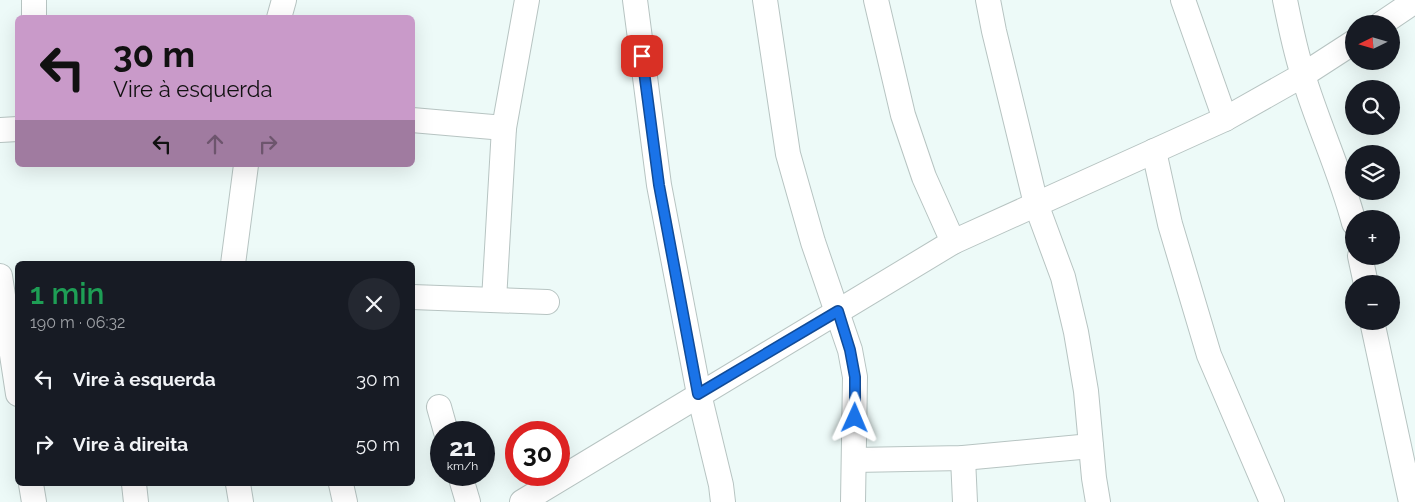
<!DOCTYPE html>
<html lang="pt">
<meta charset="utf-8">
<style>
:root{--surface:#171b24;--page:#242831;--text:#f1f3f6;--muted:#9ea1a6}
body{margin:0;font-family:Raleway,sans-serif;background:var(--page);color:var(--text);height:100vh;display:flex;flex-direction:column;font-size:19px;white-space:nowrap}
*{box-sizing:border-box;margin:0}
p{font-size:16px;color:var(--muted)}
.icon{flex:none;width:28px;height:28px;fill:none;stroke:currentColor;stroke-width:2;stroke-linecap:round;stroke-linejoin:round}
.map{position:relative;flex:1;overflow:hidden}
.panel{position:absolute;left:15px;top:261px;width:400px;height:225px;display:flex;flex-direction:column;background:var(--surface);border-radius:8px;box-shadow:0 5px 20px #0002}
.panel>*{flex:none}
.top-card{position:absolute;left:15px;top:15px;width:400px;height:152px;border-radius:8px;box-shadow:0 5px 20px #0002;background:#c99ac9;color:#111;overflow:hidden}
.needle{width:32px;rotate:265deg}
.tools{position:absolute;left:1345px;top:15px;display:grid;gap:10px}
.tools a{display:grid;place-items:center;width:55px;height:55px;border-radius:50%;background:var(--surface);box-shadow:0 5px 20px #0002;font-size:25px}
.speed{position:absolute;left:430px;top:421px;display:flex;gap:10px;font-size:25px;font-weight:700;text-align:center}
.speed>*{display:grid;place-content:center;width:65px;height:65px;border-radius:50%;background:var(--surface);box-shadow:0 5px 20px #0002;line-height:1}
.speed small{font-size:12px;font-weight:400}
.speed .limit{border:8px solid #d22;background:#fff;color:#111}
.pin{position:absolute;display:grid;place-items:center;width:42px;height:42px;color:#fff;margin:-21px;border-radius:10px;box-shadow:0 2px 8px #0006}
.me{position:absolute;width:55px;margin:-28px;rotate:1deg;stroke-linejoin:round;filter:drop-shadow(0 0 4px #0008)}
.turn{display:flex;align-items:center;gap:18px;height:105px;padding:0 15px;font-size:22px}
.turn .icon{width:65px;height:65px;stroke-width:2.5}
.turn b{display:block;font-size:35px;line-height:42px}
.lanes{display:flex;align-items:center;height:48px;padding:0 15px;background:#0003;justify-content:center;gap:25px;direction:ltr}
.lanes .off{opacity:.35}
.round{display:grid;place-items:center;flex:none;width:52px;height:52px;border-radius:26px;background:var(--page)}
.summary{display:flex;align-items:center;justify-content:space-between;height:85px;padding:0 15px}
h1{font-size:30px;font-weight:600;line-height:38px;color:#1e9e55}
ul{padding:0;list-style:none}
li{display:flex;align-items:center;gap:15px;height:65px;padding:0 15px}
li div{flex:1}
li b{display:block;font-size:19px}
li em{font-style:normal}
.map>svg:first-child{display:block}
</style>
<div class="map">
<svg width="1415" height="502" viewBox="0 0 1415 502">
<rect width="100%" height="100%" fill="#edfaf8"/>
<g fill="none" stroke-linecap="round" stroke-linejoin="round">
<!-- minor casing -->
<g stroke="#b7c4c2" stroke-width="26">
<g id="minor">
<path d="M 34,0 L 34,18"/>
<path d="M 635,0 L 659,185 L 699,394 L 721,485 L 723,502"/>
<path d="M 765,0 L 788,154 L 813,242 L 850,350 L 855,377 L 853,502"/>
<path d="M 876,0 L 903,115 L 924,177 L 953,242"/>
<path d="M 988,0 L 994,31 L 1036,204 L 1063,277 L 1076,332 L 1086,391 L 1094,478 L 1098,502"/>
<path d="M 1183,0 L 1225,119"/>
<path d="M 1285,0 C 1290,25 1295,50 1303,75 C 1318,125 1341,173 1354,223"/>
<path d="M 279,18 L 284,0"/>
<path d="M 1381,24 L 1415,1"/>
<path d="M 412,120 L 504,128"/>
<path d="M 0,130 L 18,129"/>
<path d="M 1154,151 L 1170,224 L 1209,355 L 1272,502"/>
<path d="M 1360,256 L 1366,284"/>
<path d="M 233,264 L 246,165"/>
<path d="M 0,276 L 18,394"/>
<path d="M 412,297 L 547,302"/>
<path d="M 494,300 L 504,128 L 527,0"/>
<path d="M 1372,321 L 1411,502"/>
<path d="M 439,407 L 446,432"/>
<path d="M 963,458 L 965,502"/>
<path d="M 854,460 L 963,458 L 1091,446"/>
<path d="M 460,475 L 468,502"/>
<path d="M 31,484 L 34,502"/>
<path d="M 134,484 L 136,502"/>
<path d="M 238,484 L 241,502"/>
<path d="M 341,484 L 345,502"/>
<path d="M 522,502 L 953,242 L 1225,119 L 1303,75 L 1354,42"/>
</g>
</g>
<!-- minor -->
<use href="#minor" stroke="#fff" stroke-width="24"/>
</g>
<g fill="none" stroke-linecap="round" stroke-linejoin="round">
<!-- route casing -->
<g stroke="#114b97" stroke-width="12">
<path id="route" d="M 642,56 L 659,185 L 698,394 L 838,311 L 850,350 L 855,377 L 855,418"/>
</g>
<!-- route -->
<use href="#route" stroke="#1a73e8" stroke-width="9"/>
</g>
</svg>
<div class="tools">
<a><svg class="needle" viewBox="-14 -14 28 28"><path d="M0-13l5 13h-10z" fill="#e53935"/><path d="M0 13l5-13h-10z" fill="#9ea1a6"/></svg></a>
<a><svg class="icon" aria-label="search" viewBox="0 0 24 24"><circle cx="10" cy="10" r="6"/><path d="M15 15l6 6"/></svg></a>
<a><svg class="icon" aria-label="layers" viewBox="0 0 24 24"><path d="M12 4l9 5-9 5-9-5zM3 14l9 5 9-5"/></svg></a>
<a>+</a>
<a>−</a>
</div>
<div class="speed"><div>21<small>km/h</small></div><div class="limit">30</div></div>
<div class="pin" style="left:642px;top:56px;background:#d93025"><svg class="icon" aria-label="arrive" viewBox="0 0 24 24"><path d="M6 21V4h12l-3 4 3 4H6"/></svg></div>
<svg class="me" style="left:855px;top:418px" viewBox="-20 -20 40 40"><path d="M0-17L14 15 0 8-14 15z" fill="#1a73e8" stroke="#fff" stroke-width="4"/></svg>
<div class="top-card">
<div class="turn"><svg class="icon" aria-label="left" viewBox="0 0 24 24"><path d="M17 20v-9H6M10 6l-5 5 5 5"/></svg><div><b>30 m</b>Vire à esquerda</div></div>
<div class="lanes"><svg class="icon" aria-label="left" viewBox="0 0 24 24"><path d="M17 20v-9H6M10 6l-5 5 5 5"/></svg><svg class="icon off" aria-label="ahead" viewBox="0 0 24 24"><path d="M12 20V5M6 11l6-6 6 6"/></svg><svg class="icon off" aria-label="right" viewBox="0 0 24 24"><path d="M7 20v-9h11M14 6l5 5-5 5"/></svg></div>
</div>
<section class="panel">
<div class="summary"><div><h1>1 min</h1><p>190 m · 06:32</p></div><a class="round"><svg class="icon" aria-label="close" viewBox="0 0 24 24"><path d="M6 6l12 12M18 6L6 18"/></svg></a></div>
<ul>
<li><svg class="icon" aria-label="left" viewBox="0 0 24 24"><path d="M17 20v-9H6M10 6l-5 5 5 5"/></svg><div><b>Vire à esquerda</b></div><em>30 m</em></li>
<li><svg class="icon" aria-label="right" viewBox="0 0 24 24"><path d="M7 20v-9h11M14 6l5 5-5 5"/></svg><div><b>Vire à direita</b></div><em>50 m</em></li>
</ul>
</section>
</div>
